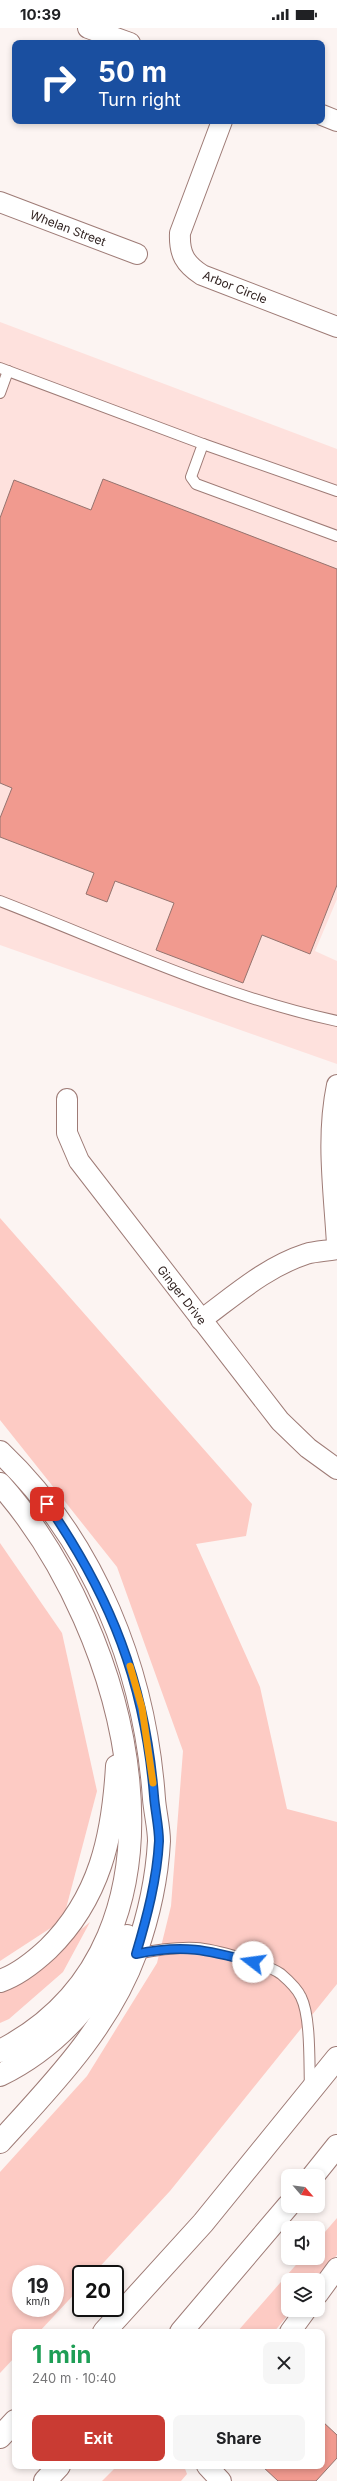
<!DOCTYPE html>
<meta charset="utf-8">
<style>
:root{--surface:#fff;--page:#f6f6f6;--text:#202124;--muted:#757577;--accent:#c93b33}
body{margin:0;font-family:Inter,sans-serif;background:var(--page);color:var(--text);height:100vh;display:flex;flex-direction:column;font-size:15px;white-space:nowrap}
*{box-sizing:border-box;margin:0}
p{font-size:13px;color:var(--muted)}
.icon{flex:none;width:22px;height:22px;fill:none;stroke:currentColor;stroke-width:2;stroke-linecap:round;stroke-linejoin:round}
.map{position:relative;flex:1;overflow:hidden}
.sheet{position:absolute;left:12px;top:2301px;width:313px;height:140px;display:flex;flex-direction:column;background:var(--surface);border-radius:8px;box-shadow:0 2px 6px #0003}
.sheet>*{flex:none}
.hud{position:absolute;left:12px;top:12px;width:313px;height:84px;border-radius:8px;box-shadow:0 2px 6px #0003;background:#1a4fa0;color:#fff;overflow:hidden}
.needle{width:26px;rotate:118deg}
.buttons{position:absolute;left:281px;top:2141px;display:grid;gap:8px}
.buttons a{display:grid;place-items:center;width:44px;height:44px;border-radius:8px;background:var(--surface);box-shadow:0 2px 6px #0003;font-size:20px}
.speed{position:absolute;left:12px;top:2237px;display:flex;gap:8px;font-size:20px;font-weight:700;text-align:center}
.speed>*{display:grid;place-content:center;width:52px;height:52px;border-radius:50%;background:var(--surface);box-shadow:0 2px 6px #0003;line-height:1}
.speed small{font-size:10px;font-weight:400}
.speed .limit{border:2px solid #111;border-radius:6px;background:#fff;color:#111}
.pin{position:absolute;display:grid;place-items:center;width:34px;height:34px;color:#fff;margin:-17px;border-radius:8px;box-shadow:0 2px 6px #0006}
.me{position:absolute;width:44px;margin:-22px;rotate:285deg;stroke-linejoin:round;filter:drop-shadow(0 0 3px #0008)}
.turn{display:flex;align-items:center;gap:14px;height:84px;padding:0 20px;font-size:18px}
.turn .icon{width:52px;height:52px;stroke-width:2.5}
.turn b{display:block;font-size:28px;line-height:34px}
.round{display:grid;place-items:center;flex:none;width:42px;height:42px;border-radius:8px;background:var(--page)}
.overview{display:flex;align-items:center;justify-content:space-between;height:68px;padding:0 20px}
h1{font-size:24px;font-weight:700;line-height:30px;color:#1e9e55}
.action{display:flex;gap:8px;margin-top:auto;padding:8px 20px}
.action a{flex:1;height:46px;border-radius:8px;background:var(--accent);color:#fff;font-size:16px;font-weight:700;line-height:46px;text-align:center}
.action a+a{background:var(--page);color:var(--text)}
.status{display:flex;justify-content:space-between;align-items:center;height:28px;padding:0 20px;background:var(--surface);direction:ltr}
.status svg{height:11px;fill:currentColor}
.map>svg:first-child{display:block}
</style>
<div class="status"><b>10:39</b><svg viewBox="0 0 49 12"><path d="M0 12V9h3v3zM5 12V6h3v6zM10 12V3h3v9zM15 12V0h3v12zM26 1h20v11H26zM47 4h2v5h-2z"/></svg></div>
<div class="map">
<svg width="337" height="2453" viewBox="0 0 337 2453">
<rect width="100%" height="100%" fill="#fcf4f2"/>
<!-- built -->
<path fill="#fee1dd" d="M 0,294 L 337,421 L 337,871 L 315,923 L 337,933 L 337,1036 L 0,917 Z"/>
<!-- green -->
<g fill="#fdcbc4" fill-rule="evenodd">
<path d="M 0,1190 L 252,1476 L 246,1508 L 196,1516 L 260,1659 L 287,1781 L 337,1794 L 337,1956 L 170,2163 L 93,2246 L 81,2246 L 81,2259 L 39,2304 L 15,2304 L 15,2329 L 0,2345 L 0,2144 L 87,2048 L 157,1935 L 171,1878 L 183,1723 L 117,1539 L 0,1392 ZM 21,2246 L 55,2246 L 55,2280 L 21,2280 Z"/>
<path d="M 0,1515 L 62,1605 L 97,1763 L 63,1892 L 0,1933 Z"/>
<path d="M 90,1894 L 63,1944 L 9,1991 L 0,1995 L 0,1964 L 10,1961 Z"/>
<path d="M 337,2190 L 337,2227 L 316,2252 L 288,2252 L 288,2282 L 292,2282 L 274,2304 L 237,2304 L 302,2230 L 318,2230 L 318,2212 Z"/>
<path d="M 117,2438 L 184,2438 L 187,2446 L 181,2453 L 102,2453 Z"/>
</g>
<!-- building -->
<g fill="#f19a8f" stroke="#95736e">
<path d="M 103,451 L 337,541 L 337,857 L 310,926 L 262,907 L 243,955 L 156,922 L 174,875 L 115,853 L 107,874 L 86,866 L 94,845 L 0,809 L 0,790 L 12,760 L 0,755 L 0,490 L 14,452 L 91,482 Z"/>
<path d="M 322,2393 L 337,2407 L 337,2430 L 316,2453 L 278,2453 L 262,2438 L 322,2438 Z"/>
</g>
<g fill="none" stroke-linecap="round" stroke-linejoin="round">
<!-- lane casing -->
<g stroke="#9e7b76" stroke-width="12">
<g id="lane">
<path d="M 0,340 L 203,416 L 191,449 L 196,456 L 337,508"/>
<path d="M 0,365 L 8,343"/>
<path d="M 203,416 L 337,463"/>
<path d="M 0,873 C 111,916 220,968 337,993"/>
<path d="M 136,1926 C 156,1922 176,1919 196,1920 C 214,1921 267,1936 281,1946 C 288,1952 297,1960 301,1969 C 311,1989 309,2036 310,2060"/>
</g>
</g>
<!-- street casing -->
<g stroke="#9e7b76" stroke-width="22">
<g id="street">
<path d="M 88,0 L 130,15"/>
<path d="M 322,87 L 337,93"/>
<path d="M 222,93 L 180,205 C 179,226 185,236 202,247 L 337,299"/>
<path d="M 0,174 L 137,226"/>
<path d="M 337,1057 C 326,1110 334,1163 337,1216"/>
<path d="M 67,1071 L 67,1105 L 79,1133 L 280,1393 L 308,1420 L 337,1441"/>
<path d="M 201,1292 C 235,1267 266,1239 306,1226 C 316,1223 327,1223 337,1221"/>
<path d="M 318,2266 L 337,2240"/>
<path d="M 290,2304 L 306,2282"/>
<path d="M 207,2438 L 221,2453"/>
</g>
</g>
<!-- highway casing -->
<g stroke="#9e7b76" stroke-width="24">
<g id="highway">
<path d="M 0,1424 C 95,1514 145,1642 154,1771 C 155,1784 159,1800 159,1813 C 157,1850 148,1890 136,1924 C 109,1999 52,2057 0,2114"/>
<path d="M 0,1456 C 128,1600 214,1913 0,2023"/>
<path d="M 0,1953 C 18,1947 34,1934 48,1921 C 100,1870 113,1808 117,1738"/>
<path d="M 0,2047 C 59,2018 102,1968 127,1908"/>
<path d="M 313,2148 L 337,2118"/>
<path d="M 104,2304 L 203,2195 L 337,2030"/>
<path d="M 181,2304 L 288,2178"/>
<path d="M 0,2409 L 15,2393"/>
<path d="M 45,2453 L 59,2438"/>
</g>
</g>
<!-- lane -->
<use href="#lane" stroke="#fff" stroke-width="10"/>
<!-- street -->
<use href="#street" stroke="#fff" stroke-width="20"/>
<!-- highway -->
<use href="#highway" stroke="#fff" stroke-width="22"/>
</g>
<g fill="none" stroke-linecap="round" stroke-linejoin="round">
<!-- route casing -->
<g stroke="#114b97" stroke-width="10">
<path id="route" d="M 47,1476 C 111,1569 145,1655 154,1768 C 155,1782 159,1799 159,1813 C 157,1851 147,1889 136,1926 C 184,1916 207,1922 253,1934"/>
</g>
<!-- route -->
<use href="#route" stroke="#1a73e8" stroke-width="7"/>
<!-- slow -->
<path stroke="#f59e0b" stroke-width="7" d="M 130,1638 L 142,1680 L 153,1755"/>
</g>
<g text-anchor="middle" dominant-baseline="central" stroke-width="3" stroke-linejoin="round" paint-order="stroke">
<!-- street labels -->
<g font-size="12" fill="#312321" stroke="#fff">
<text transform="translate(68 200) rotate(21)">Whelan Street</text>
<text transform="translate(235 259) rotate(22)">Arbor Circle</text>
<text transform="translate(182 1267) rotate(52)">Ginger Drive</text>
</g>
</g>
</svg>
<div class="buttons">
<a><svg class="needle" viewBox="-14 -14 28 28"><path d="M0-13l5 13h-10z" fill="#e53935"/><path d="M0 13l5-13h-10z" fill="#757577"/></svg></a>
<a><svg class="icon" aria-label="sound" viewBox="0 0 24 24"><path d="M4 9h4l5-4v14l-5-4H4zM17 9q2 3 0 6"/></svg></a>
<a><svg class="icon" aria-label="layers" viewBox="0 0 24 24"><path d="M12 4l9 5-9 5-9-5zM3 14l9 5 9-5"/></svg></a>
</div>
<div class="speed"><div>19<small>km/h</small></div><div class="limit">20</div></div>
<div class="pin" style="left:47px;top:1476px;background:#d93025"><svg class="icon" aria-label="arrive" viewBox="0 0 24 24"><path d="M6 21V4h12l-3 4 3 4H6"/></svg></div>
<svg class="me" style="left:253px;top:1934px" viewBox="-20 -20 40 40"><circle r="19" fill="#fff"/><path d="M0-13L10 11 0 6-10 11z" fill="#1a73e8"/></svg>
<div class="hud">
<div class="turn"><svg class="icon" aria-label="right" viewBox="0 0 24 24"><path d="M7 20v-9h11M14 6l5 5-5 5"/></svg><div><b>50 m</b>Turn right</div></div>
</div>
<section class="sheet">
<div class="overview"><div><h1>1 min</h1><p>240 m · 10:40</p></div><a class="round"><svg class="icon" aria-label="close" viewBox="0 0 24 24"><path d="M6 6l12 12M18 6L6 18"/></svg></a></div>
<div class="action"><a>Exit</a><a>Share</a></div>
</section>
</div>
